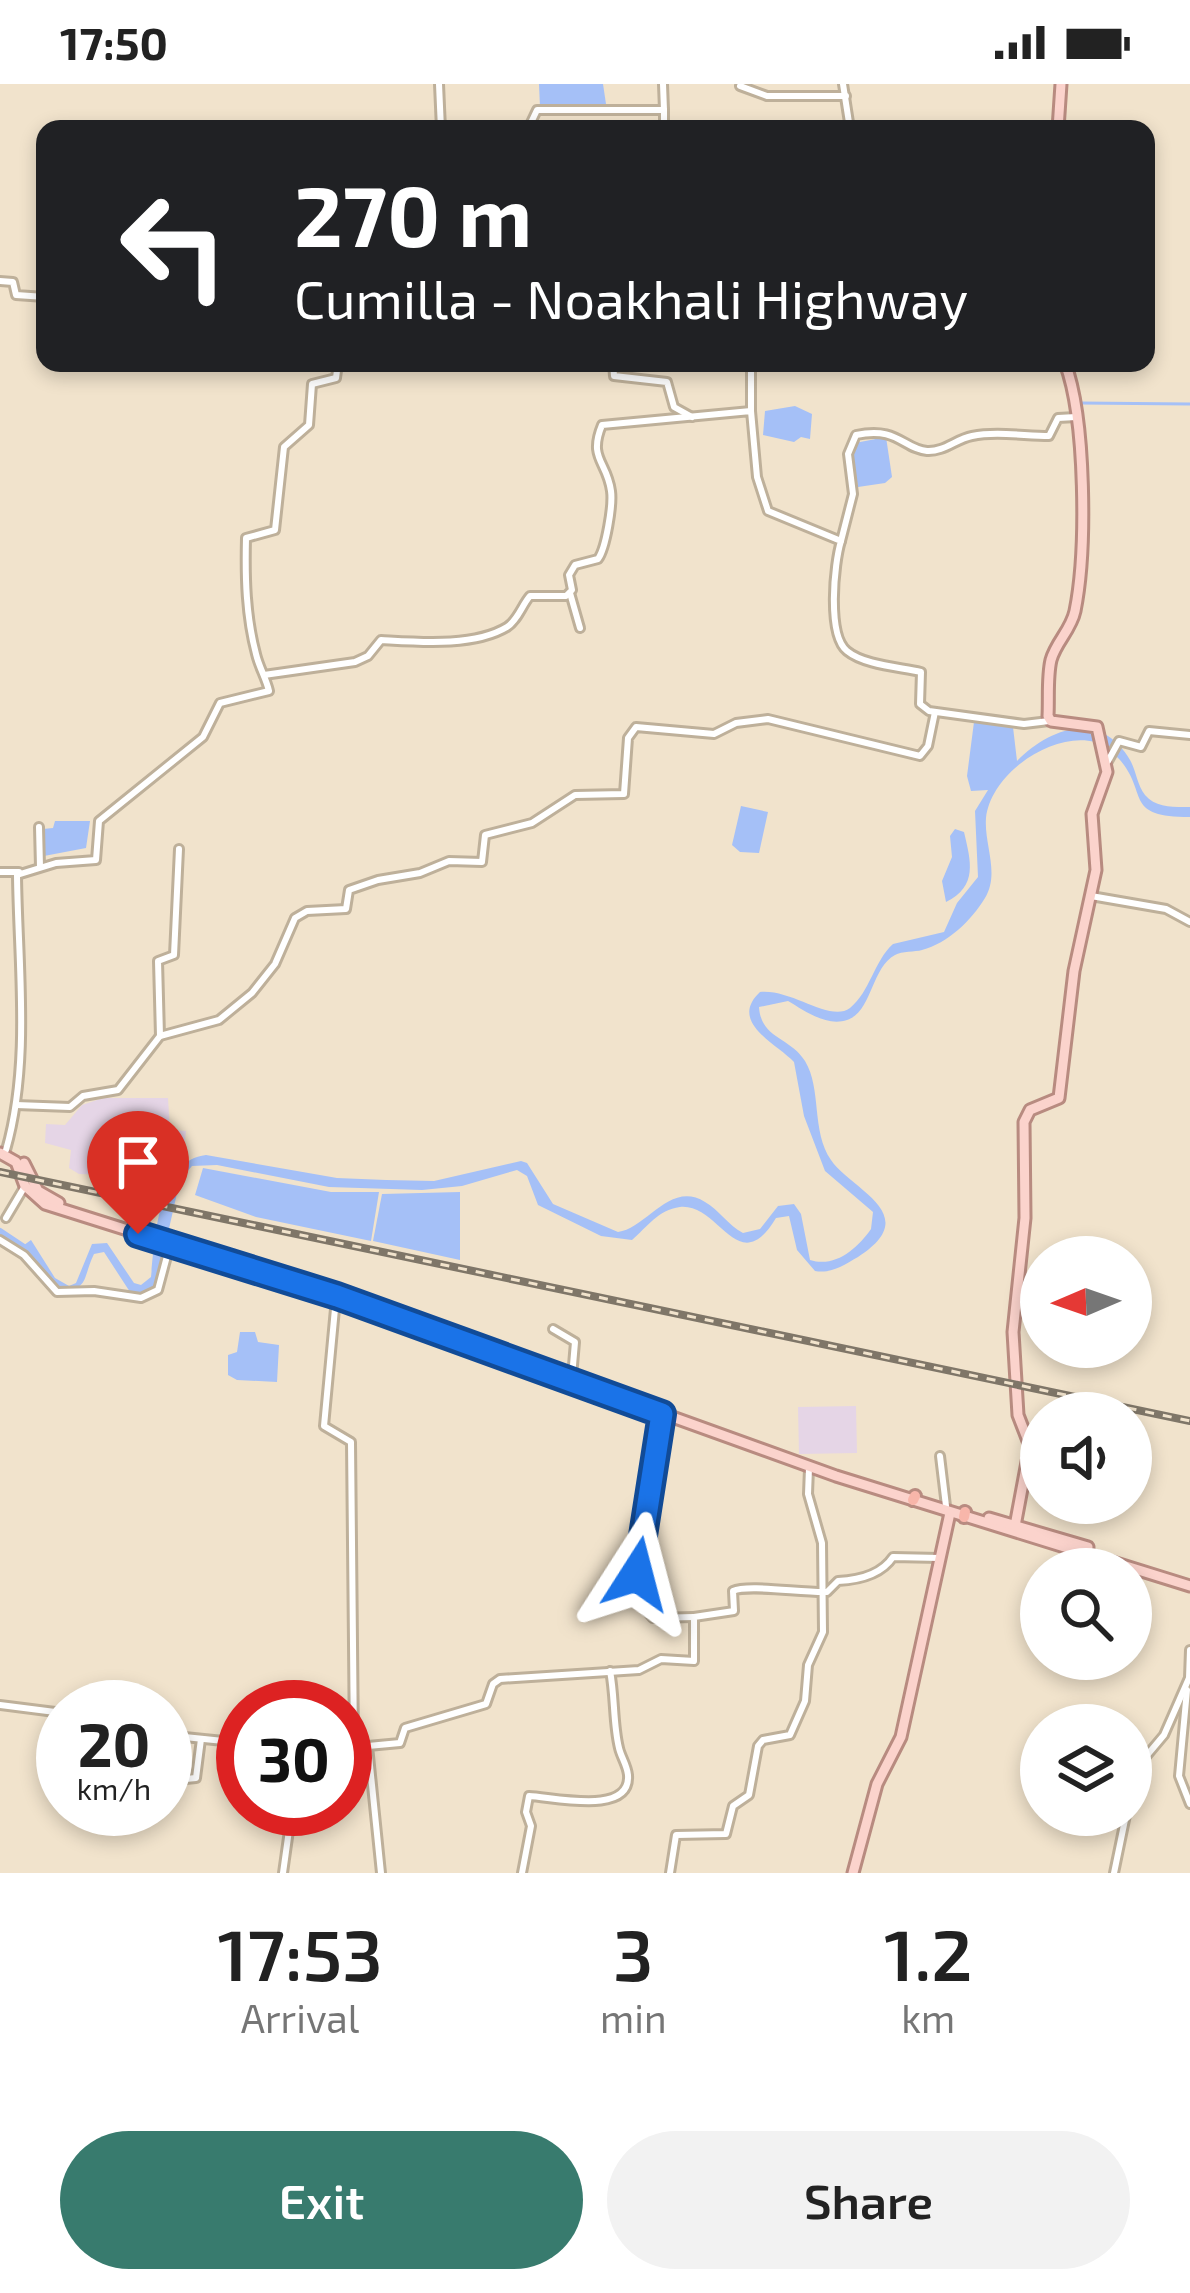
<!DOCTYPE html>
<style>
:root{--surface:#fff;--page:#f2f2f2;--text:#222;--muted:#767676;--accent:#387b6e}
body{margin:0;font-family:"Exo 2",sans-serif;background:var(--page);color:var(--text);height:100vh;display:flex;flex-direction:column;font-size:45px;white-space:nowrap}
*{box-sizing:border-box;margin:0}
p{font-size:39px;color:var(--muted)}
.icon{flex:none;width:66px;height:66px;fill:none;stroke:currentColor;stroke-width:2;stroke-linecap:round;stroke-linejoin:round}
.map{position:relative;height:1789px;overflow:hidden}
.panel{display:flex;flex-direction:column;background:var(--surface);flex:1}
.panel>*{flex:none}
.top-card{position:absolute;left:36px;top:36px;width:1119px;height:252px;border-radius:24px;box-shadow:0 6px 18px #0003;background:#202124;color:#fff;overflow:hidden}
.needle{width:78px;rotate:268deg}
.tools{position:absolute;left:1020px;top:1152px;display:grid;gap:24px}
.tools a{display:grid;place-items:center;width:132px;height:132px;border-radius:50%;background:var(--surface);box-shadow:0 6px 18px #0003;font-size:60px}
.speed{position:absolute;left:36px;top:1596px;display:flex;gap:24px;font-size:60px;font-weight:700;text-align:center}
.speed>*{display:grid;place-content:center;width:156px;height:156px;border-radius:50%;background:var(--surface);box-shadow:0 6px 18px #0003;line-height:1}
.speed small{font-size:30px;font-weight:400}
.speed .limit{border:18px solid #d22;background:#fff;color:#111}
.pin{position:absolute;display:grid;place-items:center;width:102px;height:102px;color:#fff;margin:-123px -51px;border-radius:50% 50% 50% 0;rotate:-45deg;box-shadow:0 0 12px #0007}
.pin .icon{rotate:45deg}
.me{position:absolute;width:132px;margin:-66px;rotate:9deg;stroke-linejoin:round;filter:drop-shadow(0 0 9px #0008)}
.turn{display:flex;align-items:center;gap:42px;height:252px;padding:0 60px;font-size:54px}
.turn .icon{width:156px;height:156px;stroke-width:2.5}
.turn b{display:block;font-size:84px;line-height:102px}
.eta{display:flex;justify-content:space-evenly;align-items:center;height:204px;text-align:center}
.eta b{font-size:72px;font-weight:600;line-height:84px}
.cta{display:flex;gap:24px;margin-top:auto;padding:24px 60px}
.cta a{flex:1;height:138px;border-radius:72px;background:var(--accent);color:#fff;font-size:48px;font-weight:600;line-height:138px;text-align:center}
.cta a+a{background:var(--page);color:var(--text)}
.status{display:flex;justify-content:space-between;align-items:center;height:84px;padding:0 60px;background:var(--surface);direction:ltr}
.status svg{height:33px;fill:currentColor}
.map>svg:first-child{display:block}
</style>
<div class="status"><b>17:50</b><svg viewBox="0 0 49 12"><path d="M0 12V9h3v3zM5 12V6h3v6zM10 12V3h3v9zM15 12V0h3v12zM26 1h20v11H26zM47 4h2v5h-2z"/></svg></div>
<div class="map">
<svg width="1190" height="1789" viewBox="0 0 1190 1789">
<rect width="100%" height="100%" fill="#f1e3cc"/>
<!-- industrial -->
<g fill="#e5d5e6">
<path d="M 103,1014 L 168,1014 L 170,1046 L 186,1047 L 183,1073 L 166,1093 L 79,1090 L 69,1084 L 71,1066 L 45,1059 L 46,1040 L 65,1041 L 82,1021 Z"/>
<path d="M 856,1322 L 857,1369 L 799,1370 L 798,1323 Z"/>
</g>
<!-- water -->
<g fill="#a5c0f7">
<path d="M 539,0 L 603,0 L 606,20 L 540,23 Z"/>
<path d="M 795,322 L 812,330 L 810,355 L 801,353 L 794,358 L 763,351 L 765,327 Z"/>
<path d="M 886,353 L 892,393 L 885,399 L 858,403 L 852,369 L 855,359 Z"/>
<path d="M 974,638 L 1013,643 L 1017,677 C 1050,644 1100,625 1130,676 C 1136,686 1137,701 1145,711 C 1156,724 1174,723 1190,723 L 1190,733 C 1123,733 1149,710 1120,676 C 1114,669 1103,663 1095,658 C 1053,647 991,689 986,734 C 984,761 1000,789 985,814 C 971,837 948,859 922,866 C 915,868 902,867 895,871 C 871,884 872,928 847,936 C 827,943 805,927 788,917 L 759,923 C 761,955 790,953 805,977 C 822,1005 811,1047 831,1076 C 851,1106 925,1130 858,1173 C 844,1181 831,1190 815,1187 L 797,1166 L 789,1132 L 776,1134 C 738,1197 720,1119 680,1123 C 658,1126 647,1143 632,1156 L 601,1152 L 538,1121 L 527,1092 L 517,1086 L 462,1102 L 422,1106 L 329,1103 L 217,1081 L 192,1082 L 180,1096 L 156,1202 L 145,1211 L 130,1208 L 104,1168 L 94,1170 C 82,1194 90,1208 57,1205 L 20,1164 L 31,1156 L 55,1194 L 69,1202 L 76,1199 L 92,1160 L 107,1159 L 134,1199 L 141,1201 L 151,1193 C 155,1155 158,1076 206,1071 L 337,1094 L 386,1096 L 434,1097 L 521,1077 L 527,1079 L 553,1120 L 618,1148 C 646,1145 670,1096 705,1118 C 719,1126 728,1141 743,1149 L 760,1145 L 778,1122 L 794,1120 L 801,1130 L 810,1176 C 835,1184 857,1165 871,1145 L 873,1128 L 825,1087 L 804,1032 L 794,978 C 776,959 728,938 760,908 C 793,905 830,939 850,924 C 870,908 874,877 893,860 L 944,848 L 957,819 L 978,793 L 975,727 L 988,706 L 971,707 L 967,692 Z"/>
<path d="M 741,722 L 768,728 L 759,769 L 740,768 L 732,761 Z"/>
<path d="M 55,737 L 90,737 L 86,764 L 44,772 L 43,745 L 53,744 Z"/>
<path d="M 955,745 L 964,748 C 971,778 978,802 946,818 L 942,797 L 952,773 L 950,752 Z"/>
<path d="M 203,1084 L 331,1108 L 379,1108 L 371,1157 L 256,1133 L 195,1111 Z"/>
<path d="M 460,1108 L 460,1176 L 373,1157 L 382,1110 Z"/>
<path d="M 240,1248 L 255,1248 L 258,1258 L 279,1261 L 277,1298 L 237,1296 L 228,1291 L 228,1271 L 237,1268 Z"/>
</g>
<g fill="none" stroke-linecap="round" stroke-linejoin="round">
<!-- stream -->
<path stroke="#a5c0f7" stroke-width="3" d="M 1080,319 L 1190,320"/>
<!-- canal -->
<path stroke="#a5c0f7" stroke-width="6" d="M 0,1147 L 27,1165"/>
<!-- minor casing -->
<g stroke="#beb09a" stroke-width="12">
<g id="minor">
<path d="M 439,0 L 441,45"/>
<path d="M 663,0 L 664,26"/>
<path d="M 843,0 L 850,45"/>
<path d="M 740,2 L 767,12 L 846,12"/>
<path d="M 528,45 L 537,26 L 664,26 L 664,45"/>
<path d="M 0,197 L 13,198 L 16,211 L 45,213"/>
<path d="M 613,279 L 614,292 L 667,298 L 674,323 L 692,333"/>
<path d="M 751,279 L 751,327"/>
<path d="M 841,457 L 853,410 L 848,370 L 856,351 C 898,342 903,365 927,367 C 944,368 956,355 972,352 C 996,347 1025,352 1049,352 L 1058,334 L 1076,333"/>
<path d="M 570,509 L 580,544"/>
<path d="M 264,591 L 355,578 L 368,572 L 381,556 C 418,558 474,563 507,543 C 518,536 522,521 530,512 L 566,512 L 572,506 L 569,491 L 575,481 L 598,475 C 606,464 613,421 611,407 C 607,377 588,375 602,341 L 751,327 L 757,393 L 768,427 L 841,457 C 834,480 827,551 847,567 C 864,581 899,583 921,588 L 920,620 L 929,627 L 1024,640 L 1049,637"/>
<path d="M 1108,677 L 1119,657 L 1141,663 L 1149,647 L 1190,651"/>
<path d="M 39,743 L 40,783"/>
<path d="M 0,788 L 19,788"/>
<path d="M 1091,812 L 1166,825 L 1190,838"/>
<path d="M 160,952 L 158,877 L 174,871 L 179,765"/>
<path d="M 16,1021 L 70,1023 L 83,1012 L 118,1006 L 160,952 L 219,936 L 252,909 L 275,880 L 295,834 L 307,827 L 346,825 L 349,806 L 378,796 L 420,789 L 449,777 L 482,778 L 485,751 L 532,739 L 575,711 L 624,710 L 628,654 L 636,643 L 714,650 L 736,639 L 768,635 L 920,672 L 928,662 L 935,628"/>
<path d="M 6,1066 C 31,978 18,881 17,791 L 56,779 L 96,776 L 99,737 L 203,653 L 220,619 L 269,607 C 266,594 259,583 256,570 C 246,532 245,494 246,454 L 275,446 L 284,363 L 309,341 L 312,300 L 336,294 L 338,279"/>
<path d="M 6,1134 L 25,1102"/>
<path d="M 0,1156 L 24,1171 L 57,1208 L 94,1207 L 141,1214 L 158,1206 L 170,1161"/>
<path d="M 336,1214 L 324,1342 L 351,1358 L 354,1661 L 368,1662 L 381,1789"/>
<path d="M 553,1245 L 575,1258 L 572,1293"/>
<path d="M 662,1330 L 636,1514 L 653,1534 L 694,1533"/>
<path d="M 940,1372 L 946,1422"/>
<path d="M 1187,1606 L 1179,1692 L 1190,1720"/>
<path d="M 0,1621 L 63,1629"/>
<path d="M 165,1651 L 243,1659"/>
<path d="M 368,1662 L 400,1659 L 405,1644 L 486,1620 L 493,1600 L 500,1595 L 639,1586 L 661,1575 L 694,1577 L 694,1533 L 734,1527 L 733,1507 C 748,1500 802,1509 827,1508 L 838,1497 C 859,1496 881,1491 893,1473 L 940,1474"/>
<path d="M 165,1697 L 196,1694 L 201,1655"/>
<path d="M 1131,1721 L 1139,1705 L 1143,1676 L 1164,1651 L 1189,1594 L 1190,1566"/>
<path d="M 283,1789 L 292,1725"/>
<path d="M 522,1789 L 531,1742 L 526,1728 L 529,1712 C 554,1713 631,1732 628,1691 C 627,1681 621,1673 619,1664 C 613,1640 615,1612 610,1587"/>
<path d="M 670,1789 L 676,1751 L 726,1750 L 733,1722 L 749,1711 L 758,1662 L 763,1656 L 790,1651 L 805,1617 L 808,1581 L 823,1548 L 822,1459 L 808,1410 L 809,1384"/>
<path d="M 1114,1789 L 1126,1731"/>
</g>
</g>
<!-- major casing -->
<g stroke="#b88b80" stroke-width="15">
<g id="major">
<path d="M 1058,45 L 1061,0"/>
<path d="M 0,1069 L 16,1078 L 25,1102 L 45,1120 L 337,1212 L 836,1392 L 1190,1502"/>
<path d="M 24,1079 L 38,1107 L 59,1119"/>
<path d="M 149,1148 L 213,1168"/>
<path d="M 989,1434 L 1088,1463"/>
<path d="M 1015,1442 L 1030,1362 L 1018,1331 L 1013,1248 L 1025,1134 L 1024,1038 L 1030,1026 L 1059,1014 L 1074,887 L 1096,786 L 1092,730 L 1107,688 L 1097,643 L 1051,637 L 1048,632 C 1049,614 1047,593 1051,576 C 1056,558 1071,546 1075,527 C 1087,467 1086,335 1065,279"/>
<path d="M 853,1789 L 877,1700 L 901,1653 L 950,1429"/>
</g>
</g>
<!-- highway casing -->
<g stroke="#b88b80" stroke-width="16">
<g id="highway">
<path d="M 913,1416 L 915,1412"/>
<path d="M 964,1433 L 965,1428"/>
</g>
</g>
<!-- minor -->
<use href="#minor" stroke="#fff" stroke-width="6"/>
<!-- major -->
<use href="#major" stroke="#fbd3cc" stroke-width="9"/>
<!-- highway -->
<use href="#highway" stroke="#f8b6aa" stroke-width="10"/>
<!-- rail casing -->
<g stroke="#7f7668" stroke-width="8">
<path id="rail" d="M 0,1088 L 1190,1337"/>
</g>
<!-- rail -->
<use href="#rail" stroke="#f1e3cc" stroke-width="3" stroke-dasharray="9" stroke-linecap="butt"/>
</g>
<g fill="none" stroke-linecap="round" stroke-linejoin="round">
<!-- route casing -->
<g stroke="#114b97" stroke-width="30">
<path id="route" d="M 138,1150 L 337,1212 L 662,1330 L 637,1490"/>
</g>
<!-- route -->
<use href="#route" stroke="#1a73e8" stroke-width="21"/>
</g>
</svg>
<div class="tools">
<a><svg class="needle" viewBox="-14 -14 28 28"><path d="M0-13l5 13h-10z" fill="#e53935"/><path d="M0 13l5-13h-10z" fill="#767676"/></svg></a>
<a><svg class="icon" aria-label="sound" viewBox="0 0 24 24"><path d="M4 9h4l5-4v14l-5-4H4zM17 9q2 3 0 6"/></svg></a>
<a><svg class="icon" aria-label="search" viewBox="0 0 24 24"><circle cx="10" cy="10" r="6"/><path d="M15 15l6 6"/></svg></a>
<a><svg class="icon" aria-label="layers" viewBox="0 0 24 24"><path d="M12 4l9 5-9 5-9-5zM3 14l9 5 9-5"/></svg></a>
</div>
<div class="speed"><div>20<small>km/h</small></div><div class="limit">30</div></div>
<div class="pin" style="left:138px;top:1150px;background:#d93025"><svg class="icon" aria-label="arrive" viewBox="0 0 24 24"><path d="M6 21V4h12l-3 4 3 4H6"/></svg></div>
<svg class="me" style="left:637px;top:1490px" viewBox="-20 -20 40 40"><path d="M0-17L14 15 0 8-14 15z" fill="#1a73e8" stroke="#fff" stroke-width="4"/></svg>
<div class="top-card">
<div class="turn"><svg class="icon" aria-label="left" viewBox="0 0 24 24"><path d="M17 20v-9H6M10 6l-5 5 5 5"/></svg><div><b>270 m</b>Cumilla - Noakhali Highway</div></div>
</div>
</div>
<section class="panel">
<div class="eta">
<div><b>17:53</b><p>Arrival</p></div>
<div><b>3</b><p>min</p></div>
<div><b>1.2</b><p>km</p></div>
</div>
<div class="cta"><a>Exit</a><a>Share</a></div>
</section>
